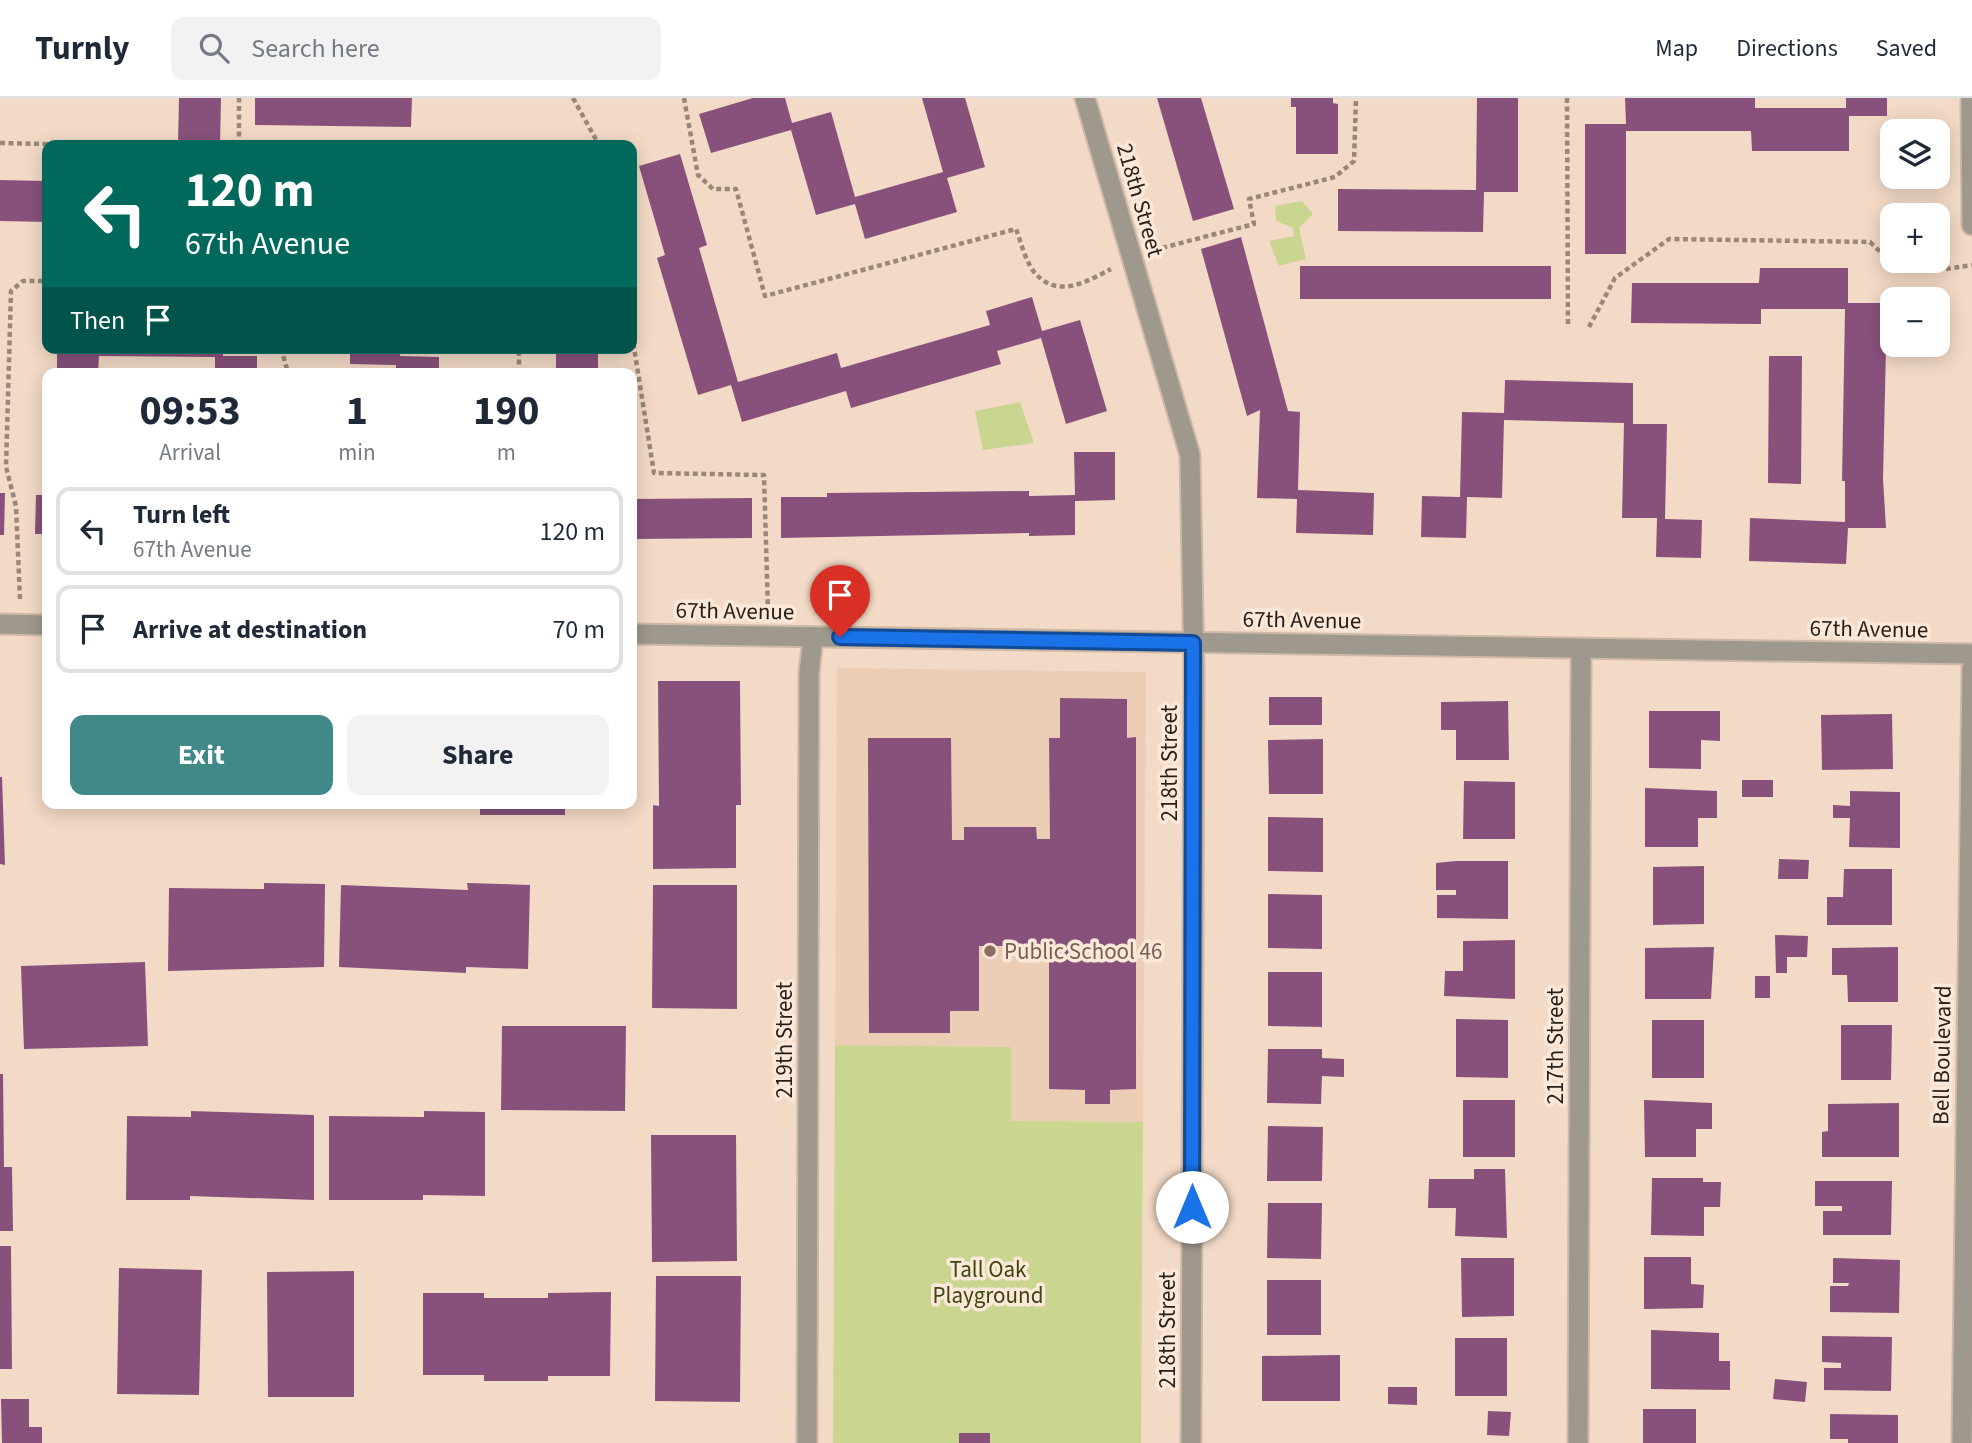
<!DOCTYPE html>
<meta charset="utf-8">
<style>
:root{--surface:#fff;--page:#f2f2f3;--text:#1f2937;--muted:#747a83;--line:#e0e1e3;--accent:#418988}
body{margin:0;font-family:"Source Sans 3",sans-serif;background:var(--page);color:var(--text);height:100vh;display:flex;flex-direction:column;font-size:26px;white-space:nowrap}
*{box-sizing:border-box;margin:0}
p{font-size:23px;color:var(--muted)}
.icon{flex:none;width:38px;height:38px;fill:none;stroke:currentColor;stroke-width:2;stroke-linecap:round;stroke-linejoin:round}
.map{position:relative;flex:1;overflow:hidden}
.panel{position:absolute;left:42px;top:270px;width:595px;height:441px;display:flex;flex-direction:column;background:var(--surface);border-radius:14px;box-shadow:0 4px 18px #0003}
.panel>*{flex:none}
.banner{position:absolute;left:42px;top:42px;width:595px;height:214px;border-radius:14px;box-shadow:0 4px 18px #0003;background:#00695c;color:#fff;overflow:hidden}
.controls{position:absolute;left:1880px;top:21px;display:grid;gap:14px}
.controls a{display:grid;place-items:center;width:70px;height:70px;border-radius:14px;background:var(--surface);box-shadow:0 4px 18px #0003;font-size:35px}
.pin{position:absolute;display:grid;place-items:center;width:60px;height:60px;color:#fff;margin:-72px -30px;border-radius:50% 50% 50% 0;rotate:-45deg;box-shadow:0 0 7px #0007}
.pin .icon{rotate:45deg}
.me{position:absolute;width:77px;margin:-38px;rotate:0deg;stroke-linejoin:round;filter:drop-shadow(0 0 5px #0008)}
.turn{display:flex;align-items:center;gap:24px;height:147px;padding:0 28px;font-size:32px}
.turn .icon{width:91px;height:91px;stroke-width:2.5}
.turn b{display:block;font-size:49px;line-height:60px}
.then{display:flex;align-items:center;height:66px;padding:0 28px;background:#0003;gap:14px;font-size:26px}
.eta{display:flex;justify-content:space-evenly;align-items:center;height:119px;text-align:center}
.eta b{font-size:42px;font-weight:700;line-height:49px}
.primary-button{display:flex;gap:14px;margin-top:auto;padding:14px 28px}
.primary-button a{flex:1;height:80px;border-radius:14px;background:var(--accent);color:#fff;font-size:28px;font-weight:700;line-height:80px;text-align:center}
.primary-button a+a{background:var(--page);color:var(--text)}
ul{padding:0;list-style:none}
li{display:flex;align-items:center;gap:21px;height:88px;margin:0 14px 10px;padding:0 14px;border:4px solid var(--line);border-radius:14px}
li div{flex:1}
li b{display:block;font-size:26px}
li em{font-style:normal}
header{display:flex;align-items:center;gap:42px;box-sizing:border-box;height:98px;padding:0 35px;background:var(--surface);border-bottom:2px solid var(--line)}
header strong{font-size:33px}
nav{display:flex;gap:38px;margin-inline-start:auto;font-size:24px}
.search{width:490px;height:63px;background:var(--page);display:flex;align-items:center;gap:18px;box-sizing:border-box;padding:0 24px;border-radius:14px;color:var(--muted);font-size:26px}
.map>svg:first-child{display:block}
</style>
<header>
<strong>Turnly</strong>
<div class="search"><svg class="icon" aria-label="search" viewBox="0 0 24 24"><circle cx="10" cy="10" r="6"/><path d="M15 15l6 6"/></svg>Search here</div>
<nav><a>Map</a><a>Directions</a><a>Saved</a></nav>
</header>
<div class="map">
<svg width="1972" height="1345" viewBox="0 0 1972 1345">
<rect width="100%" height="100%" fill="#f3dac6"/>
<!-- built -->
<path fill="#eccdb6" d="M 837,570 L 1146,574 L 1143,1024 L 1011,1023 L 1011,949 L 835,947 Z"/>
<!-- green -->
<g fill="#cad690">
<path d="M 1302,103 L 1313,116 L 1299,130 L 1306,161 L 1279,168 L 1269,143 L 1294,138 L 1293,130 L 1276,123 L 1275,108 Z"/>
<path d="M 1020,304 L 1034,345 L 983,352 L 975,313 Z"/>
<path d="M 835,947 L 1011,949 L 1011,1023 L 1143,1024 L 1141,1345 L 833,1345 Z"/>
</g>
<!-- building -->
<g fill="#88517c">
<path d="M 179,0 L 221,0 L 220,47 L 178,47 Z"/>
<path d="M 255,0 L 412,0 L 411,29 L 255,27 Z"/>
<path d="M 753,0 L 785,0 L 792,25 L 831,14 L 855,99 L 943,74 L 922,0 L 965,0 L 985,69 L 947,80 L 957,114 L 865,141 L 855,106 L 816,117 L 791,32 L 711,55 L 699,16 Z"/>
<path d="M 1157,0 L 1201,0 L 1234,111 L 1193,123 Z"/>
<path d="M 1291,0 L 1333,0 L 1333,5 L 1338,6 L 1338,56 L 1296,56 L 1296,9 L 1291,9 Z"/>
<path d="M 1477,0 L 1518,0 L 1518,94 L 1484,94 L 1483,134 L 1338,133 L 1338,91 L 1476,92 Z"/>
<path d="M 1625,0 L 1755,0 L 1755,10 L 1846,10 L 1846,0 L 1887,0 L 1887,18 L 1849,18 L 1849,53 L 1752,53 L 1751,33 L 1626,33 L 1626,156 L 1585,156 L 1585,26 L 1626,26 Z"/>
<path d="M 680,56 L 707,147 L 699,150 L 738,284 L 837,255 L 841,270 L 990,227 L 986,213 L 1032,199 L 1042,233 L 1080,222 L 1107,313 L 1066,326 L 1041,240 L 997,253 L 1001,266 L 851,310 L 846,293 L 742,324 L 731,287 L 698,297 L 657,160 L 665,157 L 639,68 Z"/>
<path d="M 0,82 L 47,83 L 47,124 L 0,123 Z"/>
<path d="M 1241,139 L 1288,313 L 1300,314 L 1298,392 L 1374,395 L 1373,437 L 1296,435 L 1297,401 L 1257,400 L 1260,312 L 1247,318 L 1201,151 Z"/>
<rect x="1300" y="168" width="251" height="33"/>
<path d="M 1760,170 L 1848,170 L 1848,205 L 1887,205 L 1883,381 L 1886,430 L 1848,430 L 1846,466 L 1749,463 L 1750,420 L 1845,424 L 1845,383 L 1842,383 L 1845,211 L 1761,211 L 1761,226 L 1631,225 L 1632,185 L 1759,185 Z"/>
<path d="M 92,250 L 223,250 L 223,258 L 257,258 L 257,275 L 215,275 L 215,259 L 99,258 L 98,275 L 57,275 L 57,255 L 92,256 Z"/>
<path d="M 350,250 L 400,250 L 400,258 L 439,259 L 439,275 L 396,275 L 396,267 L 350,266 Z"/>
<rect x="556" y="250" width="42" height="25"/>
<path d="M 1769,258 L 1802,258 L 1801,386 L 1768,385 Z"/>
<path d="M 1505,282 L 1633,285 L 1633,326 L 1667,326 L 1665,421 L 1702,422 L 1701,460 L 1656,459 L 1657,420 L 1622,420 L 1624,325 L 1504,322 L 1502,400 L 1467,399 L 1466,440 L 1421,439 L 1422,398 L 1460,399 L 1462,314 L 1504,315 Z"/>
<path d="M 1074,354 L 1115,354 L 1115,402 L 1075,403 L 1075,437 L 1029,438 L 1029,435 L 781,440 L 781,399 L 827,399 L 827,395 L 1029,393 L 1029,398 L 1075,397 Z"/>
<path d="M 0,395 L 5,395 L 4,437 L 0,437 Z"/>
<path d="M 36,397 L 47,397 L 47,436 L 35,436 Z"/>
<path d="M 752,400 L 752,440 L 632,441 L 632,401 Z"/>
<path d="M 658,583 L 740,583 L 741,707 L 736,707 L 736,770 L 653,771 L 653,707 L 659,708 Z"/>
<rect x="1269" y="599" width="53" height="28"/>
<path d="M 1060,600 L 1127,601 L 1127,640 L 1136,639 L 1136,991 L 1110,992 L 1110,1006 L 1085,1006 L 1085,992 L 1049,991 L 1049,848 L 979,848 L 979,913 L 950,913 L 950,935 L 869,935 L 868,640 L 951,640 L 952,742 L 964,742 L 964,729 L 1036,729 L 1037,741 L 1050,741 L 1049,640 L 1060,640 Z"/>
<path d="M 1508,603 L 1509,662 L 1456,662 L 1456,632 L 1441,632 L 1441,604 Z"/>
<path d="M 1649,613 L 1720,613 L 1720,643 L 1701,642 L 1701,671 L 1649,670 Z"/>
<path d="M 1892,616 L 1893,671 L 1822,672 L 1821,617 Z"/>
<path d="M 1323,641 L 1323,696 L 1269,696 L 1268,642 Z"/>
<path d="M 0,679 L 2,679 L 5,767 L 0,766 Z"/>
<rect x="1742" y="682" width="31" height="17"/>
<path d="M 1464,683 L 1515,684 L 1515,741 L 1463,741 Z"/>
<path d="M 1645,690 L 1717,693 L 1717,720 L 1698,720 L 1698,749 L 1645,749 Z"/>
<path d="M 1850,693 L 1900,694 L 1900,750 L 1849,749 L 1850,720 L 1833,720 L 1833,707 L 1850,708 Z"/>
<rect x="480" y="705" width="85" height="12"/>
<path d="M 1268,719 L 1323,720 L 1323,774 L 1268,773 Z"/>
<path d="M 1779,761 L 1809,762 L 1808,781 L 1778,781 Z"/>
<path d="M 1456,763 L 1508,763 L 1508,821 L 1437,820 L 1437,797 L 1456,797 L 1456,792 L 1436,792 L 1436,765 Z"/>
<path d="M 1704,768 L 1704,826 L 1653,827 L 1653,769 Z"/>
<path d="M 1844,771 L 1892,771 L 1892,827 L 1827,827 L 1827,799 L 1843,799 Z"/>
<path d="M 264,785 L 325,786 L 324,869 L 168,873 L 169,790 L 264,791 Z"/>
<path d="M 467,785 L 530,787 L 528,871 L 466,869 L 466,875 L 339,869 L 341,787 L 468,792 Z"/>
<path d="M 653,787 L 737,787 L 737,911 L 652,910 Z"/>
<path d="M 1268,796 L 1322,797 L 1322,851 L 1268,850 Z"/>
<path d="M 1775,837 L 1808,838 L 1807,859 L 1787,859 L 1787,875 L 1776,875 Z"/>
<path d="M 1515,842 L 1515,901 L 1444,898 L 1445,873 L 1463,873 L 1463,843 Z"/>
<path d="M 1714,849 L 1711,901 L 1645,901 L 1645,850 Z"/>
<path d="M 1898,849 L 1898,904 L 1848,904 L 1847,877 L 1832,877 L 1832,850 Z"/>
<path d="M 145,864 L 148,948 L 24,951 L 21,868 Z"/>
<path d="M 1268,874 L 1322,874 L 1322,929 L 1268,928 Z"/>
<rect x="1755" y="878" width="15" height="22"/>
<path d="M 1456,921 L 1508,922 L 1508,980 L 1456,979 Z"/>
<rect x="1652" y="922" width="52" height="58"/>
<path d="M 1841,927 L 1892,927 L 1891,982 L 1841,982 Z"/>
<path d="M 502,928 L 626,928 L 625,1013 L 501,1012 Z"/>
<path d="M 1268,951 L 1322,951 L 1322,960 L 1344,961 L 1344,979 L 1322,978 L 1321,1006 L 1267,1005 Z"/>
<path d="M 0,976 L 3,976 L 4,1069 L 12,1069 L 13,1133 L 0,1133 Z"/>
<rect x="1463" y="1002" width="52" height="57"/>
<path d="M 1644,1002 L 1712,1005 L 1712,1031 L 1696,1031 L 1696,1059 L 1645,1059 Z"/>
<path d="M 1899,1005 L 1899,1059 L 1822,1059 L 1822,1034 L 1828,1033 L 1828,1006 Z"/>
<path d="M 191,1013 L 314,1017 L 314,1102 L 190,1098 L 190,1102 L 126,1102 L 127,1018 L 191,1019 Z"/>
<path d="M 424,1013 L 485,1014 L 485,1098 L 423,1097 L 423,1102 L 329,1102 L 329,1018 L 424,1019 Z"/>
<path d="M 1268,1028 L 1323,1029 L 1322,1083 L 1267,1083 Z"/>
<path d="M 651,1037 L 736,1037 L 737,1163 L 652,1164 Z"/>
<path d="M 1474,1071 L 1505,1071 L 1507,1140 L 1455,1138 L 1456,1110 L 1428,1110 L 1429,1081 L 1474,1081 Z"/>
<path d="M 1652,1080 L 1703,1080 L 1703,1084 L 1721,1084 L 1720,1109 L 1704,1109 L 1704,1138 L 1651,1137 Z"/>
<path d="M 1815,1083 L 1892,1083 L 1891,1137 L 1823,1137 L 1823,1113 L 1842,1113 L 1842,1108 L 1815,1108 Z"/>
<path d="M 1268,1105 L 1322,1105 L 1321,1161 L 1267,1160 Z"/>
<path d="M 0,1148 L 11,1148 L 12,1271 L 0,1271 Z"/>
<path d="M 1644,1159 L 1691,1159 L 1691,1186 L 1704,1187 L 1703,1210 L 1644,1211 Z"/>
<path d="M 1461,1160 L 1514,1160 L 1514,1218 L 1462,1219 Z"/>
<path d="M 1833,1160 L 1900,1162 L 1899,1215 L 1830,1214 L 1830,1188 L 1848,1188 L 1849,1185 L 1833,1185 Z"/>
<path d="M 119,1170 L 202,1172 L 199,1297 L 117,1296 Z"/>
<path d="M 354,1173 L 354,1299 L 268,1299 L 267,1174 Z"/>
<path d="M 656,1178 L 741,1178 L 740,1304 L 655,1303 Z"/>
<rect x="1267" y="1182" width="54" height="55"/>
<path d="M 611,1194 L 610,1278 L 548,1278 L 548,1283 L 484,1283 L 484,1277 L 423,1277 L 423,1195 L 484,1195 L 484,1200 L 548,1200 L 548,1195 Z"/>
<path d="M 1651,1232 L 1719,1235 L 1719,1263 L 1730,1263 L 1730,1292 L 1651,1291 Z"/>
<path d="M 1822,1238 L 1892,1239 L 1891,1293 L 1824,1292 L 1824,1270 L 1841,1270 L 1841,1265 L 1822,1264 Z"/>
<rect x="1455" y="1240" width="52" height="58"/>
<path d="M 1340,1257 L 1340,1303 L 1262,1303 L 1262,1258 Z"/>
<path d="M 1775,1281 L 1807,1284 L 1805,1304 L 1773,1301 Z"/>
<path d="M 1388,1289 L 1417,1289 L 1417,1307 L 1388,1306 Z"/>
<path d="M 1,1301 L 29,1301 L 29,1329 L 42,1329 L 42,1345 L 2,1345 Z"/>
<rect x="1643" y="1311" width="53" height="34"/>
<path d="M 1488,1313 L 1511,1314 L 1509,1338 L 1487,1337 Z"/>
<path d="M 1830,1316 L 1898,1317 L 1898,1345 L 1848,1345 L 1848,1341 L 1830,1341 Z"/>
<rect x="959" y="1335" width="31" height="10"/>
</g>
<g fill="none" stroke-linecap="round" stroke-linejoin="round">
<!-- minor casing -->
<g stroke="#ceb8a6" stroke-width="23">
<g id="minor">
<path d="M 1085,0 L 1190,357 L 1194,576 L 1191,1345"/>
<path d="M 0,526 L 47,527"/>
<path d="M 632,536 L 1972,556"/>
<path d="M 807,1345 L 809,575 L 813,539"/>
<path d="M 1578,1345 L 1581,551"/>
</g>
</g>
<!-- tertiary casing -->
<g stroke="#ceb8a6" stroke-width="23">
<g id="tertiary">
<path d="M 1971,0 L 1972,127"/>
<path d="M 1962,1345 L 1972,570"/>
</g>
</g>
<!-- path -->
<g stroke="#998879" stroke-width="4.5" stroke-dasharray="5 3.5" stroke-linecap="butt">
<path d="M 573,0 L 599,47"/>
<path d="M 684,0 L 698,77 L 713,91 L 736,91 L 765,198 L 1016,131 C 1021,144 1026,166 1036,176 C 1058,201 1088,183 1111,171"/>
<path d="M 1567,0 L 1568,229"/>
<path d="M 0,45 L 92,47"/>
<path d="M 239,47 L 239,0"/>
<path d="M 1154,152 L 1254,126 L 1249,101 L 1335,79 L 1354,63 L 1356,0"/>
<path d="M 1589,229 L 1615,180 L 1669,141 L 1870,144 C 1907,181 1924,174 1972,167"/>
<path d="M 632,237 L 654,375 L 764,377 L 768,513"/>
<path d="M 281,250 L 288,275"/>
<path d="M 519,275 L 519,250"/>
<path d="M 20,501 L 16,408 L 6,369 L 11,193 L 23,183 L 47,183"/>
</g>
<!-- minor -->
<use href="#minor" stroke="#9e988d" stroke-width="19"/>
<!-- tertiary -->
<use href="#tertiary" stroke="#9e988d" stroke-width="19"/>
</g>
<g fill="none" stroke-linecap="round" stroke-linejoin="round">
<!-- route casing -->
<g stroke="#114b97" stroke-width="18">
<path id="route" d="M 840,539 L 1193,545 L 1192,1109"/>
</g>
<!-- route -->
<use href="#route" stroke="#1a73e8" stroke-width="12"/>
</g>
<!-- markers -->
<circle fill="#8d6e63" stroke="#fce8d8" stroke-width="2.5" cx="990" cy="853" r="7"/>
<g text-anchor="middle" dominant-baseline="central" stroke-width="7" stroke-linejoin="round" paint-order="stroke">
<!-- street labels -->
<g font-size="23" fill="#261e16" stroke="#fce8d8">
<text transform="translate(1140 102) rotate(74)">218th Street</text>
<text transform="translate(735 513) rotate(1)">67th Avenue</text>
<text transform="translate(1302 522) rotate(1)">67th Avenue</text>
<text transform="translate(1869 531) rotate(1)">67th Avenue</text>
<text transform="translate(1169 665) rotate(-90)">218th Street</text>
<text transform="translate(784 942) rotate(-90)">219th Street</text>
<text transform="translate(1555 948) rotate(-90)">217th Street</text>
<text transform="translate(1942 957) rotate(-89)">Bell Boulevard</text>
<text transform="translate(1167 1232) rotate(-90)">218th Street</text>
</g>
<!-- education labels -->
<g font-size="23" fill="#785e54" stroke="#fce8d8" text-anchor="start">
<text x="1004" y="853">Public School 46</text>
</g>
<!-- park labels -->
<g font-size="23" fill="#3d440e" stroke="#fce8d8">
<text x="988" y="1171">Tall Oak<tspan x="988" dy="26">Playground</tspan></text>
</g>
</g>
</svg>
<div class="controls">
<a><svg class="icon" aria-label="layers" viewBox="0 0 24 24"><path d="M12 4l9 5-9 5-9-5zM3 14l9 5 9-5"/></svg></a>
<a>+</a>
<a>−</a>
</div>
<div class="pin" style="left:840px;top:539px;background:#d93025"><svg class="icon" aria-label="arrive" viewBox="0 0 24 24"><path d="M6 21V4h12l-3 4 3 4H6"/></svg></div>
<svg class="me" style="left:1192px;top:1109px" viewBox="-20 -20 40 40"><circle r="19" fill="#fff"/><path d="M0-13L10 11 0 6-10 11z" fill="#1a73e8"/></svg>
<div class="banner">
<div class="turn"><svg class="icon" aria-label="left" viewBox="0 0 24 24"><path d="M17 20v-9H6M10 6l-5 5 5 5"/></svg><div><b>120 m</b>67th Avenue</div></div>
<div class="then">Then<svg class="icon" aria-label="arrive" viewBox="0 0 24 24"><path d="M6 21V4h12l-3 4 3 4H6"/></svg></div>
</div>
<section class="panel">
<div class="eta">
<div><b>09:53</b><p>Arrival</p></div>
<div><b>1</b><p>min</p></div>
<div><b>190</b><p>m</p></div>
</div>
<ul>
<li><svg class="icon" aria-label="left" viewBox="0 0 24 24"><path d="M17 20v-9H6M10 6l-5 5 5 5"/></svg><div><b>Turn left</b><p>67th Avenue</p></div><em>120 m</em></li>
<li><svg class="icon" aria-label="arrive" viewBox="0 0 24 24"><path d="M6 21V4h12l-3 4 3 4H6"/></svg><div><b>Arrive at destination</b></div><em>70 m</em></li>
</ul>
<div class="primary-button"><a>Exit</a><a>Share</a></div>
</section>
</div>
